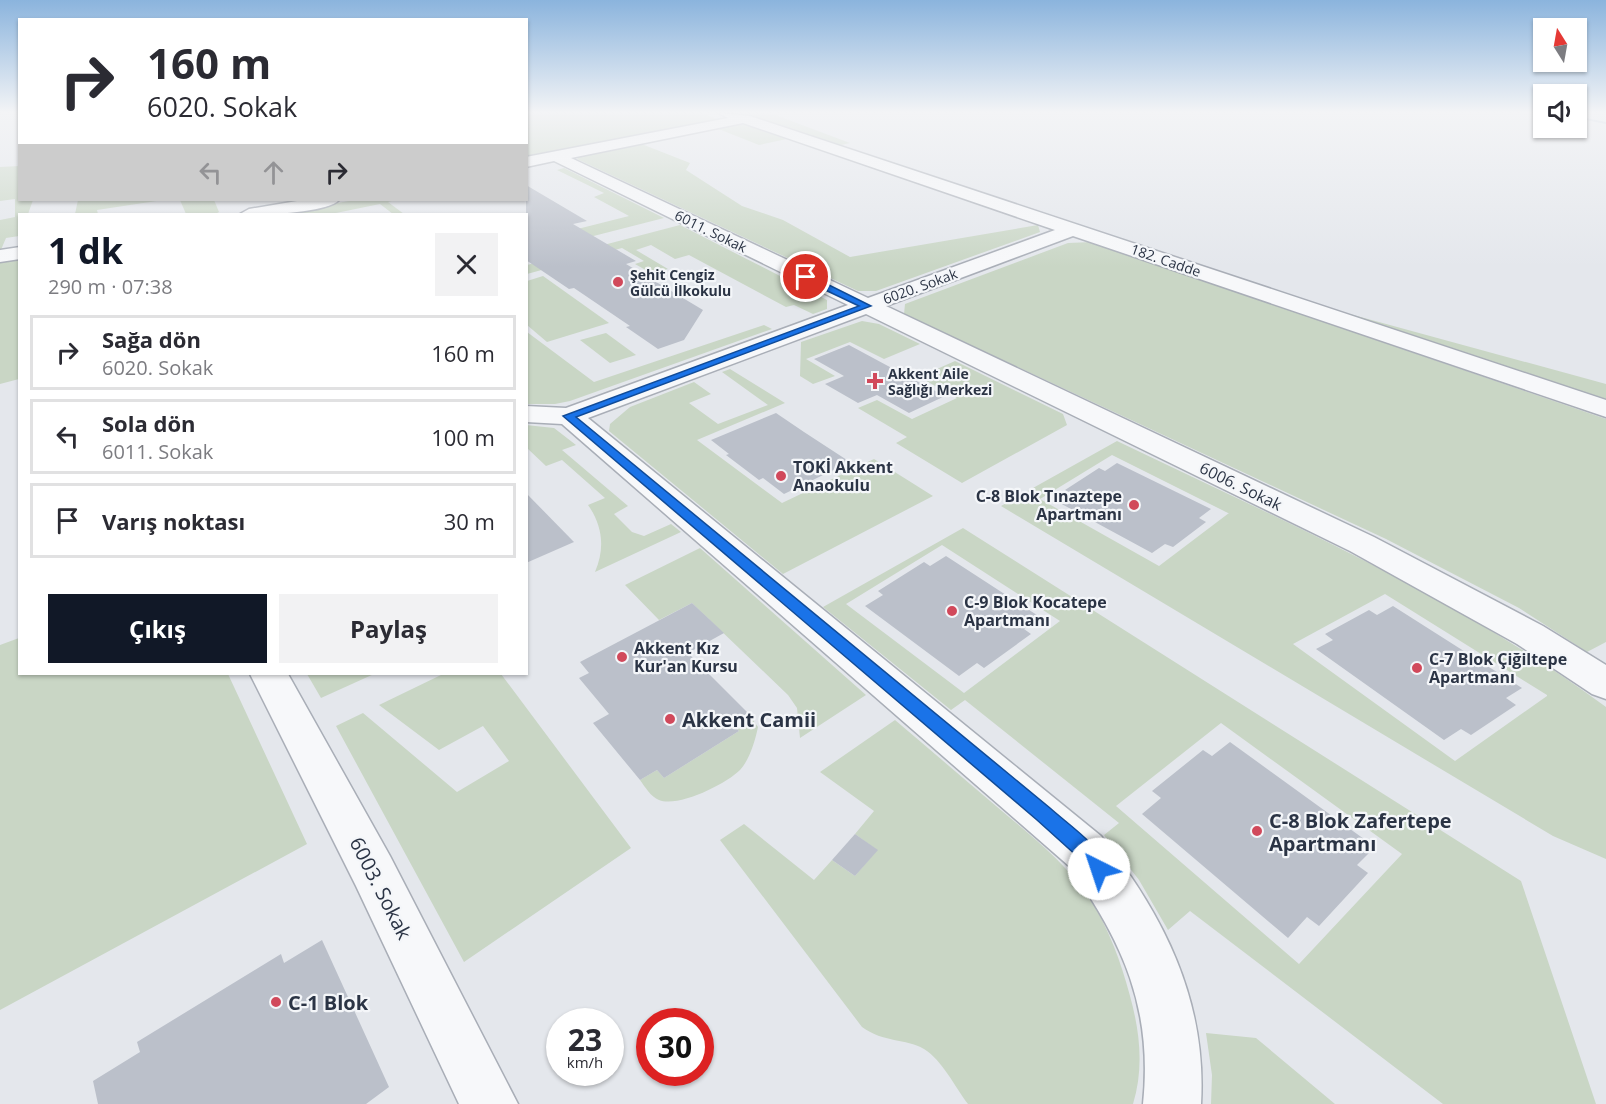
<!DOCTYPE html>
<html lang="tr">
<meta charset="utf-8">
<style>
:root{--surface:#fff;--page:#f2f2f3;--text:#2b2b33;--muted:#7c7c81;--line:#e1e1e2;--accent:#111827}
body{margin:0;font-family:"Open Sans",sans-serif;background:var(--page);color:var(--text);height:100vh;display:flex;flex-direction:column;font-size:22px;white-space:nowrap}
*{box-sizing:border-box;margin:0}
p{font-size:20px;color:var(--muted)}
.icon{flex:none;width:33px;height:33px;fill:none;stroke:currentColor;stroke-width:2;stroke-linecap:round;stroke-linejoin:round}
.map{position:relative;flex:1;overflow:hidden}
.sheet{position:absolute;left:18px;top:213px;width:510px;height:462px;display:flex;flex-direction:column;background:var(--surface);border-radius:0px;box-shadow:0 2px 4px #0004}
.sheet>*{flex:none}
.guide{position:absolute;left:18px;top:18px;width:510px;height:183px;border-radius:0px;box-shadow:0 2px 4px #0004;background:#fff;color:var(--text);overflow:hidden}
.needle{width:39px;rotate:349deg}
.buttons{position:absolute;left:1533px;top:18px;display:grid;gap:12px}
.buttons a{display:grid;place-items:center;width:54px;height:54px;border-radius:0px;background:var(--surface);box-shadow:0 2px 4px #0004;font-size:30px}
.speed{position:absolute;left:546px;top:1008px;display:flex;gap:12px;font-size:30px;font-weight:700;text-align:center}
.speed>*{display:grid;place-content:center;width:78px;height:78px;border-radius:50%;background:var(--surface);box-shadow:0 2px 4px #0004;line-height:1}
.speed small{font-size:15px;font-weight:400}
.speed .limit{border:9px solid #d22;background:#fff;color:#111}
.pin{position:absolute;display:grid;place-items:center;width:51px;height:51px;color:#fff;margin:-26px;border:3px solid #fff;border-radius:50%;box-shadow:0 2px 6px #0007}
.me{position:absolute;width:66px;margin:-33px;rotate:319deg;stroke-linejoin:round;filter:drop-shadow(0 0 4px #0008)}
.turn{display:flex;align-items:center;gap:21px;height:126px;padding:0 30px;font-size:27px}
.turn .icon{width:78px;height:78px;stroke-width:2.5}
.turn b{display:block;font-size:42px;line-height:51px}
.lanes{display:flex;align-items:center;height:57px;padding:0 30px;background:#0003;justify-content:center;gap:30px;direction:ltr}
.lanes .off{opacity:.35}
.round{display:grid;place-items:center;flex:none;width:63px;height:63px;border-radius:0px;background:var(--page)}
.head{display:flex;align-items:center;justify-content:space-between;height:102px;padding:0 30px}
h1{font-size:36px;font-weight:700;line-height:45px;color:var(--accent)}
.button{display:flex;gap:12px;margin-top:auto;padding:12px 30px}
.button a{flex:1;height:69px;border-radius:0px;background:var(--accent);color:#fff;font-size:24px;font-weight:700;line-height:69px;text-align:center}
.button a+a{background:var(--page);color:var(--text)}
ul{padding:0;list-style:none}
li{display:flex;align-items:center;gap:18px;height:75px;margin:0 12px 9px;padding:0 18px;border:3px solid var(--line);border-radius:0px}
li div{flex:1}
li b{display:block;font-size:22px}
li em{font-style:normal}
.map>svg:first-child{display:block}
</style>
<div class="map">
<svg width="1606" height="1104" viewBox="0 0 1606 1104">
<rect width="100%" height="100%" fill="#e4e7ec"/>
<!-- green -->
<g fill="#c9d6c5" fill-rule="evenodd">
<path d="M 527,113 L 702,113 L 721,121 L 527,158 Z"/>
<path d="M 742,113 L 770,113 L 850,143 L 841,145 Z"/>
<path d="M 733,125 L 745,125 L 787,139 L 759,145 L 716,128 Z"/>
<path d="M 639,143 L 690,163 L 686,170 L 742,206 L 783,220 L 850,257 L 1038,225 L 1040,232 L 876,291 L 858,291 L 577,159 L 582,155 Z"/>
<path d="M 19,166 L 20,200 L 33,200 L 28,214 L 20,214 L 19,236 L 6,238 L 0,252 L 0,220 L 15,217 L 15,199 L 0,201 L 0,167 Z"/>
<path d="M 564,168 L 664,218 L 527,253 L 526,242 L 629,216 L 594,197 L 604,193 L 557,170 Z"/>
<path d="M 78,200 L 163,200 L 97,210 L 98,214 L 75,214 Z"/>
<path d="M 180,200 L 214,200 L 219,212 L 215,214 L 186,214 Z"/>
<path d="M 354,200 L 395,200 L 388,202 L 404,214 L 393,214 L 380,204 L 331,214 L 278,214 Z"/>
<path d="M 680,225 L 827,300 L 827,309 L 813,314 L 794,305 L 786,307 L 689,255 L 675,259 L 651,245 L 636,250 L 668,269 L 651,273 L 635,264 L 644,261 L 622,248 L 527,274 L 527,265 Z"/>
<path d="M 1091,242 L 1606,419 L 1606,642 L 1587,652 L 1519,608 L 1386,539 L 904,314 L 905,304 L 1068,243 Z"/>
<path d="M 19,257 L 19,379 L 0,384 L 0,261 Z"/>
<path d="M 543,276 L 609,323 L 547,342 L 527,325 L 527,281 Z"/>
<path d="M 1335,310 L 1606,384 L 1606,399 Z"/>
<path d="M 862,321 L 879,324 L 920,344 L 884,359 L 850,342 L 806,359 L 835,376 L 813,384 L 800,376 L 801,342 Z"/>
<path d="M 764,325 L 772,329 L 570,401 L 555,404 L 527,404 L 527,332 L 594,382 Z"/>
<path d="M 606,333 L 636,355 L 610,363 L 580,340 Z"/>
<path d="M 955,361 L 1063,414 L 1067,425 L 962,483 L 896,443 L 907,437 L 858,408 L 877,400 L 912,419 L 957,398 L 919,377 Z"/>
<path d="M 730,369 L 785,403 L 697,440 L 782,503 L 874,459 L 933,496 L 783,574 L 609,431 L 610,424 L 630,407 L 694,382 L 711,394 L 689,403 L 718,424 L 768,405 L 722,372 Z"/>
<path d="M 526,425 L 554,428 L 576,445 L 562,450 L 628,506 L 614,514 L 632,532 L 644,536 L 671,524 L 681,532 L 595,572 C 605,549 603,526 588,505 L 605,498 L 562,460 L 546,466 L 527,448 Z"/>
<path d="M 1117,441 C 1284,521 1457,597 1606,707 L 1606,859 L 1553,836 L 1001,506 ZM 1112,455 L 1228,513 L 1229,513 L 1159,566 L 1040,499 ZM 1385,594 L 1547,695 L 1547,696 L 1455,761 L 1293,644 Z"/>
<path d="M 963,528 L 1521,881 L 1596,1104 L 1443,1104 L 1190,911 L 1168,930 L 1139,880 L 1104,835 L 1119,823 L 965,700 L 951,710 L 823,607 ZM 942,545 L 1060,621 L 964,693 L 846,604 ZM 1221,723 L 1402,854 L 1299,964 L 1116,806 Z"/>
<path d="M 700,548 L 866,695 L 800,738 L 797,708 L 788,695 L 692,603 L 659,620 L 625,585 Z"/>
<path d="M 19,638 L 20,674 L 228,674 L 307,844 L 0,1010 L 0,645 Z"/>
<path d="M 307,674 L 374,674 L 321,698 Z"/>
<path d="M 443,674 L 501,674 L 631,848 L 464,962 L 336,726 L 363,713 L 457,792 L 509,761 L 483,726 L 439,750 L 379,705 Z"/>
<path d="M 748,713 L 758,727 C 755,741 750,759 740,770 C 726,784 678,808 659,800 C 651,797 645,787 640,780 L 657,770 L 664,778 L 739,731 L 731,723 Z"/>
<path d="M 895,720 C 929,749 962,777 996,806 C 1029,834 1066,863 1090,899 C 1109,929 1121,962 1130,996 C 1140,1032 1144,1068 1133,1104 L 968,1104 C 955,1087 942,1060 924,1049 C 905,1038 884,1043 862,1027 L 720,840 L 744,824 L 814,880 L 832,860 L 855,876 L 877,850 L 855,834 L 874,811 L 820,772 Z"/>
<path d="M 1206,1033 L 1256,1038 L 1335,1104 L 1211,1104 L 1212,1075 Z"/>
</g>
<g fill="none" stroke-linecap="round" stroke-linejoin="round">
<!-- stream -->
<path fill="#9fb4cc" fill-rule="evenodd" d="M 1576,116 L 1606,122 L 1606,124 L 1576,118 Z"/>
</g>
<!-- building -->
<g fill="#bbc0ca">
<path d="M 526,185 L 587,221 L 573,224 L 636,261 L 626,264 L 703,310 L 684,340 L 658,349 L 626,327 L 630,326 L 574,288 L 569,289 L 526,260 Z"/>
<path d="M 849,345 L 888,366 L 945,396 L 909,413 L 877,395 L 858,403 L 825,384 L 844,376 L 814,359 Z"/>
<path d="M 776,413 L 804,432 L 850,462 L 784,494 L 763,478 L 759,480 L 726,455 L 729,454 L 711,440 Z"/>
<path d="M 1117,463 L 1211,509 L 1199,518 L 1206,522 L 1173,547 L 1165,544 L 1152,553 L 1058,502 L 1071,493 L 1065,490 L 1099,468 L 1105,471 Z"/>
<path d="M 526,493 L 574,542 L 526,563 Z"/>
<path d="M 946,556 L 1040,617 L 1024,629 L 1031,634 L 984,668 L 977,663 L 959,676 L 865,606 L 883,595 L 878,591 L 924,562 L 930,566 Z"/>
<path d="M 692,603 L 724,633 L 688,653 L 748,713 L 731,723 L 739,731 L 664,778 L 657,770 L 640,780 L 593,723 L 609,714 L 579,678 L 589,673 L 580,662 Z"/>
<path d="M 1393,606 L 1522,688 L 1506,698 L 1516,705 L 1471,735 L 1461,729 L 1444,740 L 1316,649 L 1333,640 L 1325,634 L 1369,610 L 1377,615 Z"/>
<path d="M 1230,742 L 1375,847 L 1357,865 L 1368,873 L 1319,926 L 1307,917 L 1288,938 L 1142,814 L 1161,798 L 1152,791 L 1203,750 L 1212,756 Z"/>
<path d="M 855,834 L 878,850 L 855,876 L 832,860 Z"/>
<path d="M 322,940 L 389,1087 L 366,1104 L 98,1104 L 93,1081 L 140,1052 L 137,1042 L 281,954 L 284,963 Z"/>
</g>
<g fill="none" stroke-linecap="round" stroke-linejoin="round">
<!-- minor casing -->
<g stroke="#a9aeb7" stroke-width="3">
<g id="minor">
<path d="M 719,113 L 750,116 L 1606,400 L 1606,417 L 1073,236 L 886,306 L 1374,537 L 1543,626 L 1606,665 L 1606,699 L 1592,694 L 1517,644 L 1350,551 L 866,314 L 588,418 L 1101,836 C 1164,915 1207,1001 1201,1104 L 1143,1104 C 1153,1009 1123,942 1069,866 L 562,424 L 526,422 L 526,406 L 566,408 L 848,305 L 554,161 L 526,167 L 526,157 L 728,118 ZM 743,123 L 1055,230 L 868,298 L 571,158 Z"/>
<path d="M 303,200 L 339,200 C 328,213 257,216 240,214 L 249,209 Z"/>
<path d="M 20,247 L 20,259 L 0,262 L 0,250 Z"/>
<path d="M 250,674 L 288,674 L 390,856 L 518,1104 L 459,1104 L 356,886 Z"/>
</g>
</g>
<!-- minor -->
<use href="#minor" fill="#f7f8fa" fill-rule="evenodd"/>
</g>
<!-- sky -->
<linearGradient id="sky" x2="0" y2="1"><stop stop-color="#8bb4dd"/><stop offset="0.42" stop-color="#f3f4f6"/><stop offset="1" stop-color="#f3f4f6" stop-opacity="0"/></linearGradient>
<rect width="1606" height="267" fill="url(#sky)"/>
<!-- route -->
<path fill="#1a73e8" stroke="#114b97" stroke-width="1.5" d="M 802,275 L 809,275 L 871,306 L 576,417 L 1050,808 C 1070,826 1098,844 1109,869 L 1106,875 L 1099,878 L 1092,875 L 1078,857 L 1037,820 L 563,416 L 859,306 L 802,279 Z"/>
<!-- markers -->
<g fill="#d1495b" stroke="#f4f6f9" stroke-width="2">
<circle cx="618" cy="282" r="6"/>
<path d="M872 372h6v6h6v6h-6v6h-6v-6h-6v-6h6z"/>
<circle cx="781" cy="476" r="6"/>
<circle cx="1134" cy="505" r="6"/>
<circle cx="952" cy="611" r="6"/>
<circle cx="622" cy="657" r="6"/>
<circle cx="1417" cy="668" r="6"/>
<circle cx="670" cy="719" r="6"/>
<circle cx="1257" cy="831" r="6"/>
<circle cx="276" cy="1002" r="6"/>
</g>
<g text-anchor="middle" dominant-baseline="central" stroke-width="4.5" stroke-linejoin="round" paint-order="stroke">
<!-- far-street labels -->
<g font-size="14" fill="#2b3445" stroke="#f4f6f9">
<text transform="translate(711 231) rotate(26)">6011. Sokak</text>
<text transform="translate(1166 260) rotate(19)">182. Cadde</text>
<text transform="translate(920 286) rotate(-20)">6020. Sokak</text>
</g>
<!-- far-poi labels -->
<g font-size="14" font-weight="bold" fill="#2b3445" stroke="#f4f6f9" text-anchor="start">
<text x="630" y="274">Şehit Cengiz<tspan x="630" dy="16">Gülcü İlkokulu</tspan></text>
<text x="888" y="373">Akkent Aile<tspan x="888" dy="16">Sağlığı Merkezi</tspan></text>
</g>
<!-- poi labels -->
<g font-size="16" font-weight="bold" fill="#2b3445" stroke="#f4f6f9" text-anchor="start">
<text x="793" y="467">TOKİ Akkent<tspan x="793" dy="18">Anaokulu</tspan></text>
<text x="1122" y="496" text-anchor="end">C-8 Blok Tınaztepe<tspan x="1122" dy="18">Apartmanı</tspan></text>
<text x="964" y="602">C-9 Blok Kocatepe<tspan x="964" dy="18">Apartmanı</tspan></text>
<text x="634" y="648">Akkent Kız<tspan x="634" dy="18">Kur'an Kursu</tspan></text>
<text x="1429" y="659">C-7 Blok Çiğiltepe<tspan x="1429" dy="18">Apartmanı</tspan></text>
</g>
<!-- street labels -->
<g font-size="16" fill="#2b3445" stroke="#f4f6f9">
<text transform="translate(1241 486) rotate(26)">6006. Sokak</text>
</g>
<!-- near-poi labels -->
<g font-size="20" font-weight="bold" fill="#2b3445" stroke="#f4f6f9" text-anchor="start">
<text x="682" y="719">Akkent Camii</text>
<text x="1269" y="820">C-8 Blok Zafertepe<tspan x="1269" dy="23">Apartmanı</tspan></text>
<text x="288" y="1002">C-1 Blok</text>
</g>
<!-- near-street labels -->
<g font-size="20" fill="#2b3445" stroke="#f4f6f9">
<text transform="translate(381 888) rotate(63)">6003. Sokak</text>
</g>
</g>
</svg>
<div class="buttons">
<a><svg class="needle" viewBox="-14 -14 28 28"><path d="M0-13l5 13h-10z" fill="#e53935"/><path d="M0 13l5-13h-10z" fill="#7c7c81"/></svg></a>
<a><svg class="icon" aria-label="sound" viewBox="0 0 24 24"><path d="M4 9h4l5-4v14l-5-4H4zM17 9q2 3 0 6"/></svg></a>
</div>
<div class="speed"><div>23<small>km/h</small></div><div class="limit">30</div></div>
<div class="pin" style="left:806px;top:277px;background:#d93025"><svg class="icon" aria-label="arrive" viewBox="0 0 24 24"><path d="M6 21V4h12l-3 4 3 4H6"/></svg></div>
<svg class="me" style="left:1099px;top:869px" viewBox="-20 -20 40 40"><circle r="19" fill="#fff"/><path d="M0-13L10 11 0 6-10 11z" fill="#1a73e8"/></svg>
<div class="guide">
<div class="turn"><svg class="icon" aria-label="right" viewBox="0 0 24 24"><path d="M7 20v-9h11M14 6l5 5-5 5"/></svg><div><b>160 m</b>6020. Sokak</div></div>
<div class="lanes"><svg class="icon off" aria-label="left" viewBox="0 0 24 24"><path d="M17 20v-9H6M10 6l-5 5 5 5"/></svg><svg class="icon off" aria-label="ahead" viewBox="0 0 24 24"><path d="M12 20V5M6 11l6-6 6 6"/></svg><svg class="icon" aria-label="right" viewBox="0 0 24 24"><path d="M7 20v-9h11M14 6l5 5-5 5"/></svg></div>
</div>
<section class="sheet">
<div class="head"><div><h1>1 dk</h1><p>290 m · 07:38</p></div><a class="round"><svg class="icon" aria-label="close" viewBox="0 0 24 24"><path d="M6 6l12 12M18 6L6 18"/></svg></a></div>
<ul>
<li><svg class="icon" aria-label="right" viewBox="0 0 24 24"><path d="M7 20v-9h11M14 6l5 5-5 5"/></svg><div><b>Sağa dön</b><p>6020. Sokak</p></div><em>160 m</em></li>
<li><svg class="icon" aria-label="left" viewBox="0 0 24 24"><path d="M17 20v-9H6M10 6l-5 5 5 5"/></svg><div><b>Sola dön</b><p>6011. Sokak</p></div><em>100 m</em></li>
<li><svg class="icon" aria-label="arrive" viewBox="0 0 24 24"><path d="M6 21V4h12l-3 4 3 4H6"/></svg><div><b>Varış noktası</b></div><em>30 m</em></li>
</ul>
<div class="button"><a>Çıkış</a><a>Paylaş</a></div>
</section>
</div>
